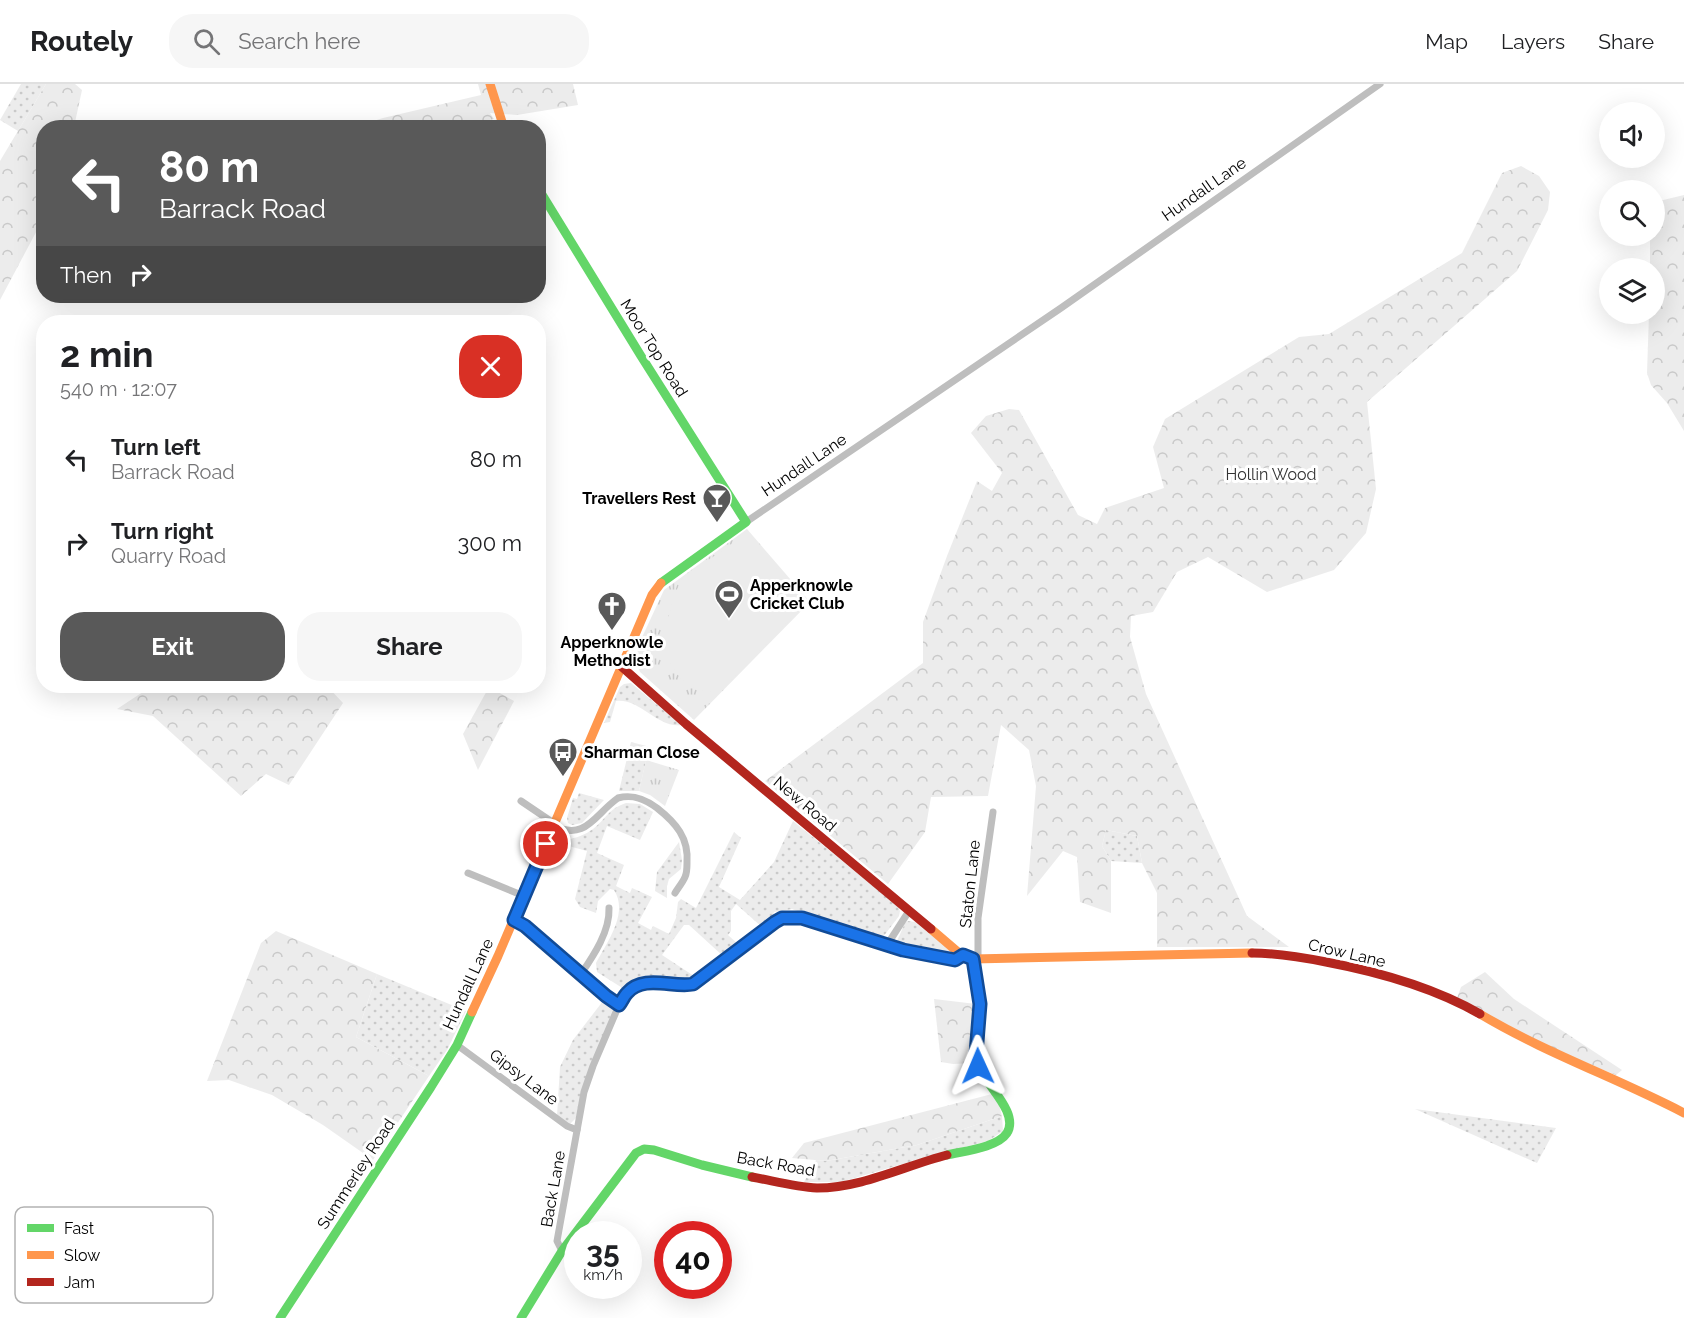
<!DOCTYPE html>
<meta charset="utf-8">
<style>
:root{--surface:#fff;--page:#f6f6f6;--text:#202124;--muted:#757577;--line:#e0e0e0;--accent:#595959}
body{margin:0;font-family:Raleway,sans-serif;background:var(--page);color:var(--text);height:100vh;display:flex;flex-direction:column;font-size:22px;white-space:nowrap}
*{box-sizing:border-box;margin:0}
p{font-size:20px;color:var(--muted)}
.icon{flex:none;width:33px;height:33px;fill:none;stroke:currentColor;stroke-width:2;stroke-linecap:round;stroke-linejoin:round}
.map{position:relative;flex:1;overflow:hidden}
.drawer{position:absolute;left:36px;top:231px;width:510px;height:378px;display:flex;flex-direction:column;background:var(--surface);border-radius:24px;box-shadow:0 6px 24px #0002}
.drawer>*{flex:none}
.hud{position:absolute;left:36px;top:36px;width:510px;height:183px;border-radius:24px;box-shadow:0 6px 24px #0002;background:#595959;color:#fff;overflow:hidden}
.fabs{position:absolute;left:1599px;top:18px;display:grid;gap:12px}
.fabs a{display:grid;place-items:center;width:66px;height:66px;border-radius:50%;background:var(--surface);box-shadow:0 6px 24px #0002;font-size:30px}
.speed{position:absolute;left:564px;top:1137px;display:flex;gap:12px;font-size:30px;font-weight:700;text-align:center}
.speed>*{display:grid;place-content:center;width:78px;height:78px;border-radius:50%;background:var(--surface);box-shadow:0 6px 24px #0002;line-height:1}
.speed small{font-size:15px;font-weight:400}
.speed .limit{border:9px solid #d22;background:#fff;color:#111}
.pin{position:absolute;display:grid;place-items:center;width:51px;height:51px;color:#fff;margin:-26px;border:3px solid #fff;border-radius:50%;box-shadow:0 2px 6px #0007}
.me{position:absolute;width:66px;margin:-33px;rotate:359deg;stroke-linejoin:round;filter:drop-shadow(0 0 4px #0008)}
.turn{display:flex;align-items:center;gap:21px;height:126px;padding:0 24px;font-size:27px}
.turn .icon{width:78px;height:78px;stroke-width:2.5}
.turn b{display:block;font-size:42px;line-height:51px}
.then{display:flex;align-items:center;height:57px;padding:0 24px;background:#0003;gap:12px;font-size:22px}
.round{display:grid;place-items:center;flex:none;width:63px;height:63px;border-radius:24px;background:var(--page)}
.head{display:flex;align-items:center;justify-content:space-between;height:102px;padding:0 24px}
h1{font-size:36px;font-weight:700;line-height:45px}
.action{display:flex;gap:12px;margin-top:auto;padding:12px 24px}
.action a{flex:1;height:69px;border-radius:24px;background:var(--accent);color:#fff;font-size:24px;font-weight:700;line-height:69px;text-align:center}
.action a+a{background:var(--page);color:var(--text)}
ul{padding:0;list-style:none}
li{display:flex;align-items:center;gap:18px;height:84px;padding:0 24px}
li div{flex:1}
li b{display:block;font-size:22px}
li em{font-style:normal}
header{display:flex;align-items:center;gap:36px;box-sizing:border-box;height:84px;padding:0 30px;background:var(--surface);border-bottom:2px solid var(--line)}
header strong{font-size:28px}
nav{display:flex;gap:33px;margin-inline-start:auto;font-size:21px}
.search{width:420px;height:54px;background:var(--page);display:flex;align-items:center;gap:15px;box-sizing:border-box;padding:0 21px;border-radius:24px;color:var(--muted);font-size:22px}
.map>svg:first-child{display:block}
</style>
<header>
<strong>Routely</strong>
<div class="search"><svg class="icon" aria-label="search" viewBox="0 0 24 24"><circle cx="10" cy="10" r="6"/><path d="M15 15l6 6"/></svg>Search here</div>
<nav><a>Map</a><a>Layers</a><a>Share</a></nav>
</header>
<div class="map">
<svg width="1684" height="1234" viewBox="0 0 1684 1234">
<defs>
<pattern id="grass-dots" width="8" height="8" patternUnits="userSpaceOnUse" patternTransform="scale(1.5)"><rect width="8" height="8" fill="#ececec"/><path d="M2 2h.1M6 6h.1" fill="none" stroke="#c9c9c9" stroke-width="1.8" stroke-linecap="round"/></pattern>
<pattern id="forest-crowns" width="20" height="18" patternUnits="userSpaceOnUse" patternTransform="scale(1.5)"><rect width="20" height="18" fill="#ececec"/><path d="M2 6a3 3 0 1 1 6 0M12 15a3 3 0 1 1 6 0" fill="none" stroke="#c9c9c9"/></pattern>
<pattern id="park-tufts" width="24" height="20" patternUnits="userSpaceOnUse" patternTransform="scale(1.5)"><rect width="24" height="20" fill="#ececec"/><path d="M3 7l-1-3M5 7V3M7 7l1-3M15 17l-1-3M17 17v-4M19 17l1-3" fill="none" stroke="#c9c9c9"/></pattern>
</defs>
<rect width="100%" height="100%" fill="#fff"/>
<!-- grass -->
<g fill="url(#grass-dots)">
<path d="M 21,0 L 46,0 L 18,47 L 0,36 Z"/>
<path d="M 631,599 L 681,641 C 657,644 640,614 616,617 L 610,638 L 604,639 L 620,603 L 624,600 Z"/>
<path d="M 631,658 L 654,664 L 650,678 L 646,677 L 639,707 L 619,707 Z"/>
<path d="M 579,709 L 604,716 L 582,739 L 572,741 L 568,739 L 567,734 L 573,714 L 577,715 Z"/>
<path d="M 626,719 L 640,720 L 653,728 L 640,756 L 607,742 L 597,769 L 624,781 L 616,802 L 630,809 L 632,804 L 652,813 L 638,839 L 651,846 L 653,842 L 669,850 L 676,834 L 678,818 L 681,815 L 696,824 L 734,748 L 741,754 L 719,803 L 740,816 L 774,778 L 793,737 L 897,821 L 900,827 L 899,832 L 883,853 L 875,852 L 843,844 L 792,825 L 774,828 L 773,834 L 763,844 L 736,820 L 731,827 L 731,847 L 728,851 L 739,861 L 723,872 L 689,841 L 684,841 L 662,871 L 694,892 C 684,903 656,892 641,895 C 635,897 629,902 624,905 L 597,888 L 596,879 C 607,858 629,829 614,806 L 610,805 L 598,817 L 596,829 L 580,823 L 575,815 L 587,767 L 565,761 L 566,756 C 576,754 585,751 593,745 C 607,734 608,725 626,719 Z"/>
<path d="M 1106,746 L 1137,752 L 1142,779 L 1111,777 L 1102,762 Z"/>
<path d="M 679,758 L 682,776 L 681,785 L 669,795 L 667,802 L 667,814 L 655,807 L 657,788 Z"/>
<path d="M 908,837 L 915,838 L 949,865 L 950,869 L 941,870 L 897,857 L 905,839 Z"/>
<path d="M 377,890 L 466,927 L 447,966 L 429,992 L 356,953 Z"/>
<path d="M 603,917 L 614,921 L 615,925 L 588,988 L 576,1034 L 571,1039 L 566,1039 L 557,1032 L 560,983 L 573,956 Z"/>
<path d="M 1415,1025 L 1556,1044 L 1537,1079 Z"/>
<path d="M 1002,1032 L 1003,1047 L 988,1057 L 930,1072 L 841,1098 L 804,1098 L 816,1076 L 826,1077 L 917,1061 Z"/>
</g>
<!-- forest -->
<g fill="url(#forest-crowns)">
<path d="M 46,0 L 75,0 L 82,6 L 74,43 L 44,44 L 43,135 L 0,216 L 0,77 Z"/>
<path d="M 478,0 L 573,0 L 578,21 L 517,31 L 490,29 L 494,35 L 459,43 L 351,44 L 383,34 L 481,11 Z"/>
<path d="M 1521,82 L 1539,92 L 1550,108 L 1548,126 L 1517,187 L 1367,318 L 1376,405 L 1366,449 L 1334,486 L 1267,508 L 1208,473 L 1177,488 L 1153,528 L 1131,532 L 1130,553 L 1146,610 L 1247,832 L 1289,863 L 1157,863 L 1157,809 L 1142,779 L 1137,752 L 1106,746 L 1102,762 L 1111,777 L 1111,829 L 1080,818 L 1077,773 L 1063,767 L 1027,812 L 1036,702 L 1029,666 L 1001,641 L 988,712 L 931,713 L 925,748 L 888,800 L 765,697 L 923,579 L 923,538 L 947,472 L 977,397 L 992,407 L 1002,389 L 971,349 L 986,332 L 1009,325 L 1019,326 L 1078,431 L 1097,440 L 1105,424 L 1164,404 L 1153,363 L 1165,335 L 1299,253 L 1329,250 L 1462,169 L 1502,89 Z"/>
<path d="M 1684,111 L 1684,347 L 1667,319 L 1651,301 L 1647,289 L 1649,230 L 1654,230 L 1654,184 L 1650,184 L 1650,152 L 1654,152 L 1655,118 Z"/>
<path d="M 152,602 L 327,602 L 343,619 L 289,701 L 266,690 L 241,712 L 153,632 L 117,625 Z"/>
<path d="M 489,603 L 514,617 L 478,686 L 463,650 Z"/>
<path d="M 276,847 L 377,890 L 356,953 L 429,992 L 373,1076 L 323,1041 L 272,1011 L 229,996 L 207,997 L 261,859 Z"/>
<path d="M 1485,888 L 1514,915 L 1622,986 L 1616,991 L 1551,965 L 1457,914 L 1461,903 Z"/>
<path d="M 934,915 L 976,920 L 973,979 L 953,980 L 941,978 Z"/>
<path d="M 992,1010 L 999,1021 L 1002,1032 L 917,1061 L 826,1077 L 792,1074 L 804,1059 Z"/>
</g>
<!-- park -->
<g fill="url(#park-tufts)">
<path d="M 747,445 L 810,518 L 694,636 L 640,588 L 636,578 L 638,562 L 664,506 Z"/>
<path d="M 646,676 L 679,686 L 665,722 L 650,711 L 639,707 Z"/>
</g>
<!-- pitch -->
<path fill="#ececec" d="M 746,450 L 800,511 L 801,516 L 799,526 L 723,605 C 690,616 664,584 665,552 C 665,541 676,504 682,495 C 687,488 696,483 704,479 C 718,469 732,460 746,450 Z"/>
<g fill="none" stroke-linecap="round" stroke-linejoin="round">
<!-- street -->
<g stroke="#bebebe" stroke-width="7">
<path d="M 746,438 L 1061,224 L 1380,0"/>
<path d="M 521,717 L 555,740"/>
<path d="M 554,742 C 586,757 594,731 618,714 C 633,710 645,715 657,724 C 676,739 689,754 687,779 C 687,783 687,789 685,793 C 683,798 678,804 675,809"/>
<path d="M 468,789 L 524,812"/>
<path d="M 514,836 L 525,842 L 619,921"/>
<path d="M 887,861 L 909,827"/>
<path d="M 978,875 L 978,834 L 993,728"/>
<path d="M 581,890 C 594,871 610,847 609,824"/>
<path d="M 457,961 L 567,1042 L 577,1046"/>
<path d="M 562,1167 L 557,1157 L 584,1008 L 593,982 L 619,921 L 627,908 L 634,903 L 641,900 L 665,899 L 687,901 L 693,900 L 782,834 L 802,834 L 863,854 L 939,874 L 955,876 L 963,871"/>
</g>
<!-- fast -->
<g stroke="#63d668" stroke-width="9">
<path d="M 538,104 L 641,272 L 746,438 L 661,499"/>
<path d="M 947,1071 C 963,1067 997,1064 1007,1049 C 1020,1028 983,999 978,980 C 973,961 980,940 980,921 C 980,905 976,890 973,875"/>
<path d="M 280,1234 L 431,1003 L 457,961 L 472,928"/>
<path d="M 521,1234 L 562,1167 L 636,1069 L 644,1065 L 654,1066 L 702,1081 L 752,1093"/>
</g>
<!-- slow -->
<g stroke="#ff974d" stroke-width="9">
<path d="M 490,0 L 504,44"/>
<path d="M 931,845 L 959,869 L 973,875 L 1252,869"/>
<path d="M 472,928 L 498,872 L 652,511 L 661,499"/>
<path d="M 1480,930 C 1545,969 1617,994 1684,1029"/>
</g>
<!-- jam -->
<g stroke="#b3261e" stroke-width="9">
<path d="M 622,583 L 686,640 L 931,845"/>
<path d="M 1252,869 C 1278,869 1301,873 1326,878 C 1379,888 1433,903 1480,930"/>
<path d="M 752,1093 C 774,1097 795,1103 817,1104 C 862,1104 904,1082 947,1071"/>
</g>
</g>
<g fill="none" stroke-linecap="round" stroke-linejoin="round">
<!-- route casing -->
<g stroke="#114b97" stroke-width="15">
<path id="route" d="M 546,760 L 514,836 L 525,842 L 606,912 L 619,921 C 622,917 624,912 627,909 C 643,890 673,904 693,900 L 775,838 L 782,834 L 802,834 L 903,866 L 955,876 L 963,871 L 973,875 L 980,920 L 976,970 L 978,982"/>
</g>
<!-- route -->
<use href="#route" stroke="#1a73e8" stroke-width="10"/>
</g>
<!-- icons -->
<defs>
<g id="bar-pin" transform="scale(1.5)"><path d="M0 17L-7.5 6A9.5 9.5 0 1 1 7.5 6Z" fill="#595959" stroke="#fff"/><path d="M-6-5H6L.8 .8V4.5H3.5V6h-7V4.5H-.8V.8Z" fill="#fff"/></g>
<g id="stadium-pin" transform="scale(1.5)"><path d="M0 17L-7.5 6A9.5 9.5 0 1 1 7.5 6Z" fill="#595959" stroke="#fff"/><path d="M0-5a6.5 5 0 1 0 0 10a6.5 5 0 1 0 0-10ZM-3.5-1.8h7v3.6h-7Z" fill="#fff"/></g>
<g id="church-pin" transform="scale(1.5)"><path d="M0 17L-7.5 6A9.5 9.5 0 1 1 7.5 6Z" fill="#595959" stroke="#fff"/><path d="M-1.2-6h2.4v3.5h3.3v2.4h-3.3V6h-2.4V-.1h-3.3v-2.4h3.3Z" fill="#fff"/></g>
<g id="bus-pin" transform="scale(1.5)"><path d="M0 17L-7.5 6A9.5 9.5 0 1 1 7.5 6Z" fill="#595959" stroke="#fff"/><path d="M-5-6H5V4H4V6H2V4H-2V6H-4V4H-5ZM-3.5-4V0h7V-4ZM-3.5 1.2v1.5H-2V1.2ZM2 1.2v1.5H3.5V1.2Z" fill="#fff"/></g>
</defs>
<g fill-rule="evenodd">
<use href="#bar-pin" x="717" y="414"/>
<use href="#stadium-pin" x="729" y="510"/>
<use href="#church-pin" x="612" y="522"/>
<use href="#bus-pin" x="563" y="668"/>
</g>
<g text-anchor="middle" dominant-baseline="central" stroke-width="6" stroke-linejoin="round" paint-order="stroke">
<!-- street labels -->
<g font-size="16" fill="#000" stroke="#fff">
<text transform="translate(1204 105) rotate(-35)">Hundall Lane</text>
<text transform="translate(654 264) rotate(58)">Moor Top Road</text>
<text transform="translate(804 381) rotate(-34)">Hundall Lane</text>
<text transform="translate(805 720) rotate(40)">New Road</text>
<text transform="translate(970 800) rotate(-84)">Staton Lane</text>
<text transform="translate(1347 869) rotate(13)">Crow Lane</text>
<text transform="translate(468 900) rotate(-65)">Hundall Lane</text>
<text transform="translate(524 993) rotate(37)">Gipsy Lane</text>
<text transform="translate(776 1080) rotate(10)">Back Road</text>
<text transform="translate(356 1090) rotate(-57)">Summerley Road</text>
<text transform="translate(553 1105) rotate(-80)">Back Lane</text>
</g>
<!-- park labels -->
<g font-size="16" fill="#333" stroke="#fff">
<text x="1271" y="390">Hollin Wood</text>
</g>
<!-- poi labels -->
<g font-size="16" font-weight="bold" fill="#000" stroke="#fff" text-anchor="start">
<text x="696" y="414" text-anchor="end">Travellers Rest</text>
<text x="750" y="501">Apperknowle<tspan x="750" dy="18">Cricket Club</tspan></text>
<text x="612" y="558" text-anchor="middle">Apperknowle<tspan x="612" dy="18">Methodist</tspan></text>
<text x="584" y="668">Sharman Close</text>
</g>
</g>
<!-- legend -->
<rect x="15" y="1123" width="198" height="96" rx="9" fill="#fff" stroke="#b2b2b2" stroke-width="1.5"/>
<rect x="27" y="1140" width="27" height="8" fill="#63d668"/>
<rect x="27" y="1167" width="27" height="8" fill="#ff974d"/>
<rect x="27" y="1194" width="27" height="8" fill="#b3261e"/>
<g font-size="16" fill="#000">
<text x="64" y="1150">Fast</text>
<text x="64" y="1177">Slow</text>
<text x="64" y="1204">Jam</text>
</g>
</svg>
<div class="fabs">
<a><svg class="icon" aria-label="sound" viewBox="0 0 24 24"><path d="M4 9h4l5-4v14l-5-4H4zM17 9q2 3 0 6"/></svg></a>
<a><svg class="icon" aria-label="search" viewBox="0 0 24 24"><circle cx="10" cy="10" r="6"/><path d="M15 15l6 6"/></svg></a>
<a><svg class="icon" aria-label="layers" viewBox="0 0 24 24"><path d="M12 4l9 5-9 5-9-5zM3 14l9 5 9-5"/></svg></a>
</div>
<div class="speed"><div>35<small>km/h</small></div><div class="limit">40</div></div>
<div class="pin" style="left:546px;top:760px;background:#d93025"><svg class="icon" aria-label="arrive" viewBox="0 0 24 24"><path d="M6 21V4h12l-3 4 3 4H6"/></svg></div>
<svg class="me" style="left:978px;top:982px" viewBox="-20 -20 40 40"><path d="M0-17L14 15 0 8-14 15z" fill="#1a73e8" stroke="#fff" stroke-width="4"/></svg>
<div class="hud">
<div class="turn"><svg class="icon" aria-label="left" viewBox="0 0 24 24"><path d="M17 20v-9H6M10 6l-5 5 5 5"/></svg><div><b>80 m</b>Barrack Road</div></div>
<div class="then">Then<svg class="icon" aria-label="right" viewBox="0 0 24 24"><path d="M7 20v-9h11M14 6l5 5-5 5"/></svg></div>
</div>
<section class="drawer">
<div class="head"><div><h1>2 min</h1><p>540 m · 12:07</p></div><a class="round" style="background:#d93025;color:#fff"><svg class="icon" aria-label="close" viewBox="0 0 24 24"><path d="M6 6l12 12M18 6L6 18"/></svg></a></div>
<ul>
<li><svg class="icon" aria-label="left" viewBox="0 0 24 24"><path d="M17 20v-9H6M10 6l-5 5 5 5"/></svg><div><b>Turn left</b><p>Barrack Road</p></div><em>80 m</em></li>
<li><svg class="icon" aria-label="right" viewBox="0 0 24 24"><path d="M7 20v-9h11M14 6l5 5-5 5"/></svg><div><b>Turn right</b><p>Quarry Road</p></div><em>300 m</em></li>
</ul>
<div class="action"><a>Exit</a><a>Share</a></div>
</section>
</div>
